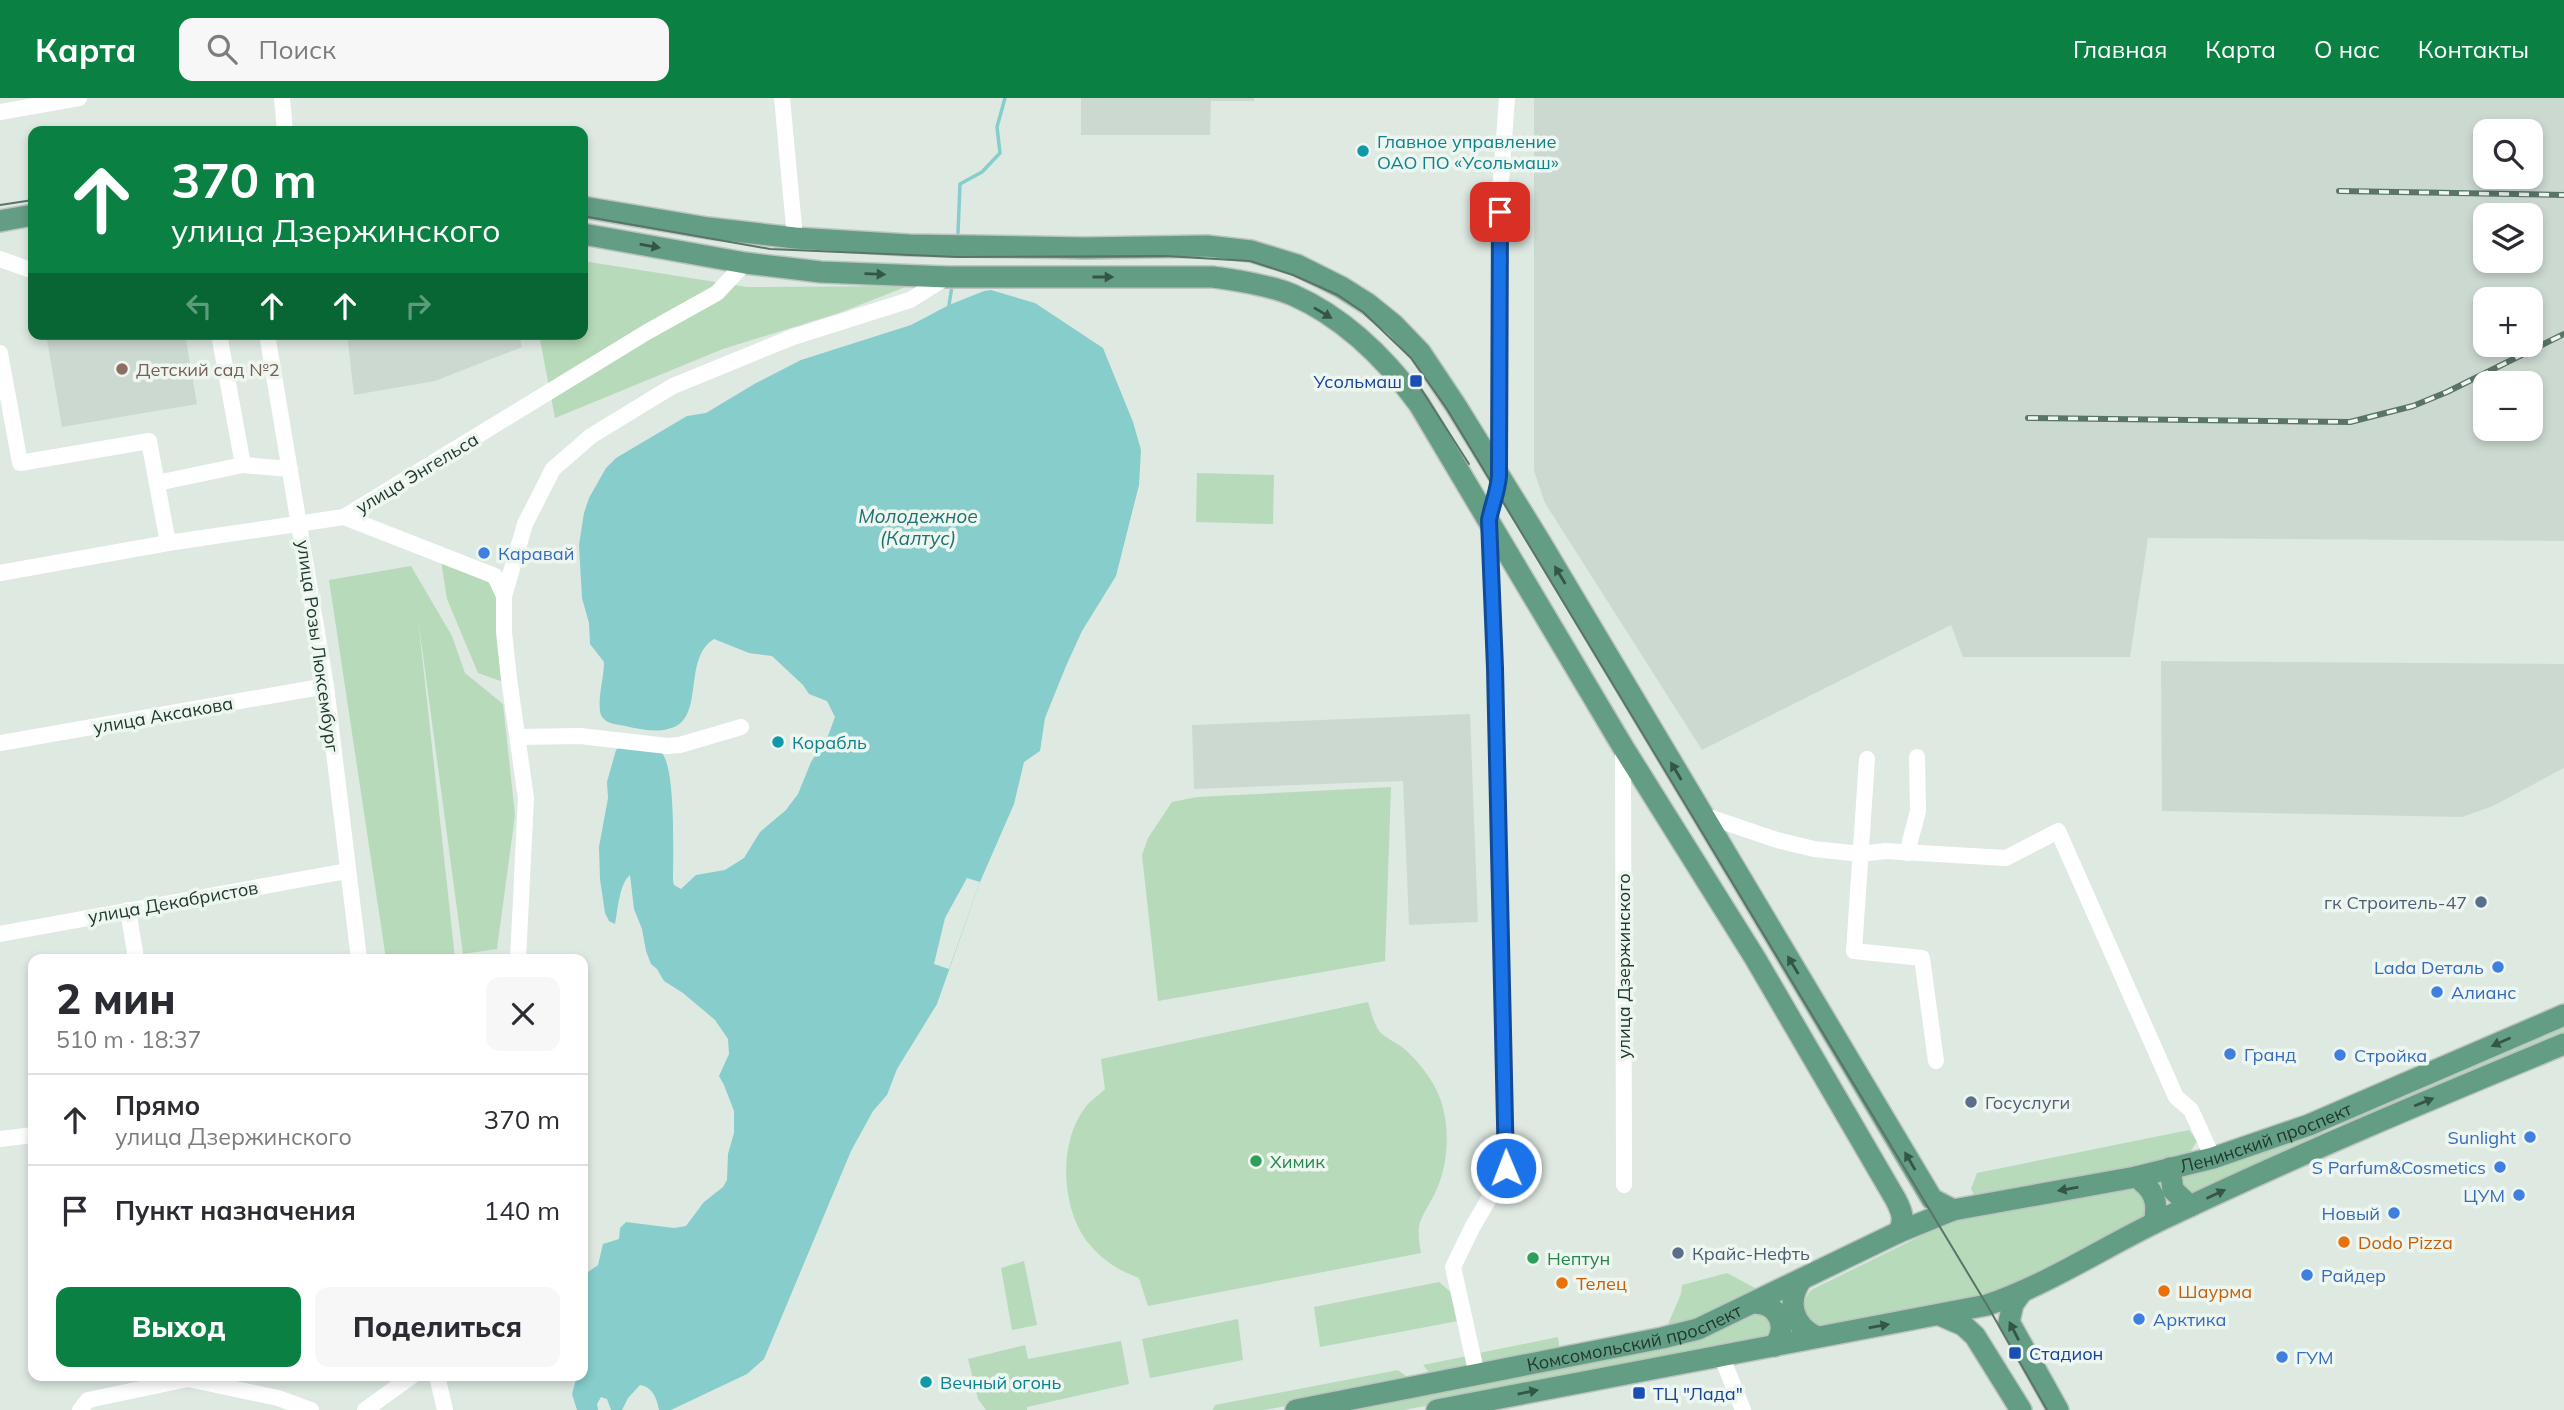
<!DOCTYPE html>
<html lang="ru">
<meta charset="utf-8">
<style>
:root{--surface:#fff;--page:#f7f7f7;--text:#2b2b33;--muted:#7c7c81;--line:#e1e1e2;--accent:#0b8043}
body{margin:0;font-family:Mulish,sans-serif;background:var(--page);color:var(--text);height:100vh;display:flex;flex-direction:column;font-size:26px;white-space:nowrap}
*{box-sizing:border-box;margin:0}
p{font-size:23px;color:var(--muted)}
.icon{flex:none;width:38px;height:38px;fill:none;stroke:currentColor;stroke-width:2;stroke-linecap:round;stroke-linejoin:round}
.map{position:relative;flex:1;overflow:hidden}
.panel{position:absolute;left:28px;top:856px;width:560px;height:427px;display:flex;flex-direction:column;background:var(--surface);border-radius:14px;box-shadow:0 4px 10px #0003}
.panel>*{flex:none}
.guide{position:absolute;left:28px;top:28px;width:560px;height:214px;border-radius:14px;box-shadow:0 4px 10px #0003;background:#0b8043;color:#fff;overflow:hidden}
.fabs{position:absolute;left:2473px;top:21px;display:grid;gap:14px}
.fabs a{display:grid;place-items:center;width:70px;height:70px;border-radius:14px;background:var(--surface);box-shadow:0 4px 10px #0003;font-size:35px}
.pin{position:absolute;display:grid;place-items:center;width:60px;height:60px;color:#fff;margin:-30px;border-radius:14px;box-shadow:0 4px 10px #0006}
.me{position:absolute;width:77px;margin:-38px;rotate:359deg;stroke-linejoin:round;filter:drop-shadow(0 0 5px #0008)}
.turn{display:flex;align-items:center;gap:24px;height:147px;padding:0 28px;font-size:32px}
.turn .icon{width:91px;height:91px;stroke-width:2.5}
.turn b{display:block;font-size:49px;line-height:60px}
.lanes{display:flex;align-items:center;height:66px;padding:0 28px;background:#0003;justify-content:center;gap:35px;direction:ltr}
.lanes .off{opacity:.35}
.round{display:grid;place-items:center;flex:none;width:74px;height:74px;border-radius:14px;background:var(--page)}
.overview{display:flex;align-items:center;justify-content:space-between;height:119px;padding:0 28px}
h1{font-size:42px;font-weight:800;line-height:52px}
.cta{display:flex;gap:14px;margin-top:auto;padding:14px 28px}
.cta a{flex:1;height:80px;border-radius:14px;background:var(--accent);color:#fff;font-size:28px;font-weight:800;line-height:80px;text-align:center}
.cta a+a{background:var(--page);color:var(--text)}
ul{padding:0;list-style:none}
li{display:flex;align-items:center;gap:21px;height:91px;padding:0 28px;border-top:2px solid var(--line)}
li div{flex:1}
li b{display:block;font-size:26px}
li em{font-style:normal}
header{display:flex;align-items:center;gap:42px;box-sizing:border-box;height:98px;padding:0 35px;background:var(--accent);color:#fff}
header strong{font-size:33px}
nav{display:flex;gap:38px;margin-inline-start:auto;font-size:24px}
.search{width:490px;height:63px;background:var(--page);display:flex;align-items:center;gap:18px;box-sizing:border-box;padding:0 24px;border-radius:14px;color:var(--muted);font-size:26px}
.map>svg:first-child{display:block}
</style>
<header>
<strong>Карта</strong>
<div class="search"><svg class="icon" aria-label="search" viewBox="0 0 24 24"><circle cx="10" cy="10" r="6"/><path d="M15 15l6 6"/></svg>Поиск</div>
<nav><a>Главная</a><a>Карта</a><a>О нас</a><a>Контакты</a></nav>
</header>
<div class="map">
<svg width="2564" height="1312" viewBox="0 0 2564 1312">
<rect width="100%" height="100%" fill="#dee9e2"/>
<!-- built -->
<g fill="#ccd9d1" fill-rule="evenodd">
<path d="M 1081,0 L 1254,0 L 1254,3 L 1211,3 L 1210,37 L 1081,37 Z"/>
<path d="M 1534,0 L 2564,0 L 2564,443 L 2148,440 L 2130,559 L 1963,559 L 1951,527 L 1702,652 L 1545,405 L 1534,373 ZM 2485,33 L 2530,33 L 2530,79 L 2485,79 ZM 2485,117 L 2530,117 L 2530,163 L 2485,163 ZM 2485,201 L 2530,201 L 2530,247 L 2485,247 ZM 2485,285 L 2530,285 L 2530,331 L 2485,331 Z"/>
<path d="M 46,236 L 185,236 L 197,306 L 62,329 Z"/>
<path d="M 347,236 L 519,236 L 522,249 L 435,283 L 354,297 Z"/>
<path d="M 2161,563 L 2564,566 L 2564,670 L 2493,708 L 2462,719 L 2162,713 Z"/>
<path d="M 1470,616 L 1478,824 L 1409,827 L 1403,683 L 1194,691 L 1192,627 Z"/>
</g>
<!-- green -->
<g fill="#b7daba">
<path d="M 583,163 L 747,189 L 908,188 L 839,215 L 723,251 L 555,320 L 539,236 L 583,236 Z"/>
<path d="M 1197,375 L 1274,377 L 1273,426 L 1196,424 Z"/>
<path d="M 441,463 L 486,482 L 504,500 L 506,585 L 478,575 L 447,501 Z"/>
<path d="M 411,468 L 452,538 L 465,575 L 503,606 L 515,717 L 497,851 L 463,856 L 418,520 L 455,860 L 450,861 L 386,861 L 329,482 Z"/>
<path d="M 1391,689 L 1385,863 L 1158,903 L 1142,757 L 1148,740 L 1172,704 L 1197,699 Z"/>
<path d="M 1368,904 C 1371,913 1374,927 1380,934 C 1386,940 1395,944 1402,949 C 1419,963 1436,985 1442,1006 C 1450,1034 1448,1069 1435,1095 C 1421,1123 1415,1122 1421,1155 L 1148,1208 L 1139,1180 C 1120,1173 1103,1163 1090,1147 C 1060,1112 1057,1040 1089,1005 C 1094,1000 1100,996 1105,991 L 1101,961 Z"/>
<path d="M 2564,923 L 2564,942 L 2345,1034 L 2338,1019 Z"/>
<path d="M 2319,1026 L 2327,1042 L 2190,1105 L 2173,1081 Z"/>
<path d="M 2189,1032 L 2197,1043 L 2189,1056 L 2099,1077 L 1977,1102 L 1971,1091 L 1977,1075 Z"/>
<path d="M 2133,1087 L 2144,1091 L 2149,1122 L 2012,1190 L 1963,1206 L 1816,1230 C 1806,1217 1799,1207 1811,1192 L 1951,1123 Z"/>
<path d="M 1024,1163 L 1037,1227 L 1012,1232 L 1001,1170 Z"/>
<path d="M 1727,1175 L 1770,1198 L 1662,1240 L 1681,1196 L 1682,1187 Z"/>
<path d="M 1439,1184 L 1453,1196 L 1458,1223 L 1320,1249 L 1314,1209 Z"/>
<path d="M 1760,1211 L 1776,1219 L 1771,1242 L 1404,1312 L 1337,1312 Z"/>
<path d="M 1238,1221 L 1243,1262 L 1150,1280 L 1142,1241 Z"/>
<path d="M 1558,1239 L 1560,1255 L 1490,1269 L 1481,1263 L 1479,1255 Z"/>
<path d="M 1121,1243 L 1129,1286 L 1027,1309 L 1027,1312 L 986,1312 L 978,1301 L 968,1261 L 1025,1247 L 1028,1261 Z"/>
<path d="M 1467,1258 L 1468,1265 L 1463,1273 L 1430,1276 L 1423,1267 Z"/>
<path d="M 1398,1272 L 1414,1284 L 1264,1312 L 1213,1312 L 1215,1307 Z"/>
</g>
<!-- water -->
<path fill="#86cdcc" d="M 991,192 L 1035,205 L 1103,250 L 1133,324 L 1141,352 L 1139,387 L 1116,478 L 1082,533 L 1066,568 L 1045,620 L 1040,653 L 1024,664 L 1014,706 L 980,784 L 937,906 L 897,971 L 887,997 L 873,1013 L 851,1053 L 764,1261 L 747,1276 L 671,1312 L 659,1312 C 657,1301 653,1289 640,1287 L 628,1300 L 622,1312 L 611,1312 L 607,1301 L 601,1299 L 597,1306 L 598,1312 L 577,1312 L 572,1296 L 577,1278 L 583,1278 L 583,1182 L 588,1174 L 598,1167 L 603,1146 L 619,1141 L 620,1130 L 626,1124 L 674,1130 L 686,1128 L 704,1104 L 723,1089 L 727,1082 L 728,1056 L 734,1035 L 734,1013 L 724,987 L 719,978 L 729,956 L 728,941 L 715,922 L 683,895 L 664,883 L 657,871 L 651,866 L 646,853 L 642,831 L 634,811 L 630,777 C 619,786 618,812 615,826 L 609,823 L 605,815 L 600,781 L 599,749 L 608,700 L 607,684 L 616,652 L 619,649 L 662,655 C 676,672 673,758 673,783 L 674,787 L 681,791 L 696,777 L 725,772 L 744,760 L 760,734 L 786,712 L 798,696 L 811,664 L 828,638 L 835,619 L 827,603 L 809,596 L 803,587 L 772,558 L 749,555 L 714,541 C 681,561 707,623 668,631 C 653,635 635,630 620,627 C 611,626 601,623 600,613 C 598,597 604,580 604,564 L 590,546 L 589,525 L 582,500 L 579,447 L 584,415 L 589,400 L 606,370 L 616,360 L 687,318 L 706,315 L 756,285 L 801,262 L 911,227 L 949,207 L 984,193 Z"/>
<!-- pier -->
<path fill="#dee9e2" d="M 967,780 L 980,784 L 949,871 L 934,866 L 945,820 Z"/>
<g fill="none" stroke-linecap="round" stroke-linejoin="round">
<!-- stream -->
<g stroke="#86cdcc" stroke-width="3.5">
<path d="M 958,135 L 960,86 L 982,74 L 1000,55 L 997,29 L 1005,0"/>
<path d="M 949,207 L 952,188"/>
</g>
<!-- major casing -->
<g stroke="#bcc3c0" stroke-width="24">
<g id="major">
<path d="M 583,109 L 708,130 L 795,140 L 909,147 L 1085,150 L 1207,148 L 1251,153 L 1297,167 L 1341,189 L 1368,206 L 1394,227 L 1420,254 L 1456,308 L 1539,442 L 1932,1101 L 1953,1112"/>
<path d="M 0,123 L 33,117"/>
<path d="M 583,136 L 745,165 L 821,174 L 947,179 L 1213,179 C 1239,183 1269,187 1293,197 C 1345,220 1386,261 1419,306 L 1623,649 L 1755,860 L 1896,1102 C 1902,1114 1905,1122 1899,1134"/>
<path d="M 2170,1070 L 2173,1092 L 2190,1108"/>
<path d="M 2136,1079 C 2154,1091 2159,1104 2154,1125"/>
<path d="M 1801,1182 C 1786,1204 1793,1228 1817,1239"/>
<path d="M 2021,1195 L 2013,1206 L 2009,1224 L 2058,1312"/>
<path d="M 1755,1205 C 1779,1206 1789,1229 1774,1248"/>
<path d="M 1940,1217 L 1963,1227 L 1975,1238 L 2021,1312"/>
<path id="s1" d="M 1296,1312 L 1662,1240 L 1698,1231 L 1899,1134 L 1953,1112 L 2136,1079 L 2213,1060 L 2309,1027 L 2564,917"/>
<path d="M 1437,1312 L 1987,1207 C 2050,1186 2108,1146 2169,1118 C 2299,1056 2431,1001 2564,946"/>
</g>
</g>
<!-- minor -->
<g stroke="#fff" stroke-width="16">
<path d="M 282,0 L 285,33"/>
<path d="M 782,0 L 795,140"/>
<path d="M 0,14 L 79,0"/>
<path d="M 0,161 L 28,171 L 33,170"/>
<path d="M 219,236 L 243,367 L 290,371"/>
<path d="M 267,236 L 326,588 L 359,861"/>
<path d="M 0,255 L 20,365 L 149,343 L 168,445"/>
<path d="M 157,385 L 243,367"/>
<path d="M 344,419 L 495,478 L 504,498 L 504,534 L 509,581 L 526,700 L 518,861"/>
<path d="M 0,475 L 168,445 L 344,419 L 647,234 L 717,195 L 745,165"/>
<path d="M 504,498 L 525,426 L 553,371 L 591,338 L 673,288 L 793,239 L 910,202 L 947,179"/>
<path d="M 519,639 L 580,638 L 667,648 L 680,647 L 741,629"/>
<path d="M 0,645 L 326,588"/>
<path d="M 1623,649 L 1624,1087"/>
<path d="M 1867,661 L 1854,853 L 1922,860 L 1936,963"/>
<path d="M 1703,717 L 1777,742 L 1814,751 L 1861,756 L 1885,753 L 2006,760 L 2058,733 L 2176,999 L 2191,1012 L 2213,1060"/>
<path d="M 1907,755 L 1918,713 L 1917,659"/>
<path d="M 128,812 L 136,861"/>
<path d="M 0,836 L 347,773"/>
<path d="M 0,1041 L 33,1037"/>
<path d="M 1721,1257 L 1743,1312"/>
<path d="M 1477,1277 L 1453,1169 L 1472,1130 L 1506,1071 L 1495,570 L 1489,422 C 1492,407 1498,393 1499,378 L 1500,96 L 1507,0"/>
<path d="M 437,1278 L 445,1312"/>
<path d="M 80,1312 L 88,1302 L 188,1281 L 278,1300 L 311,1312"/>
<path d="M 365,1312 L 412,1278"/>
</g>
<!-- major -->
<use href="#major" stroke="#639d84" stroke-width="21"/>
<!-- tram -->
<g stroke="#5a7468" stroke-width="2">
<path d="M 0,107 L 33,102"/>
<path d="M 583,118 L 770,151 L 957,159 L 1165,158 L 1250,163 L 1293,177 L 1338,197 L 1363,214 L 1411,260 L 1447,311 L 1987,1207 L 2047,1312"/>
<path d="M 1418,286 L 1469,366"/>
</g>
<!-- rail casing -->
<g stroke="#5a7468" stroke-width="6">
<g id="rail">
<path d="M 2339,93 L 2564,97"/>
<path d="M 2028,320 L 2350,324 L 2413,308 L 2447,294 L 2564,236"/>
</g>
</g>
<!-- rail -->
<use href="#rail" stroke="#eef6f0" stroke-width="3.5" stroke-dasharray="10" stroke-linecap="butt"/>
</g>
<!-- one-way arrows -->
<defs><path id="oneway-solid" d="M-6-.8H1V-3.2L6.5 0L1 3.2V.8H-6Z" transform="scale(1.75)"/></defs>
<g fill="#345647">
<use href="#oneway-solid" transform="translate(650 148) rotate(10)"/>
<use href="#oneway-solid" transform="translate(875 176) rotate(2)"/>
<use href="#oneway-solid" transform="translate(1103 179)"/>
<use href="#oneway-solid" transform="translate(1323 215) rotate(31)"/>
<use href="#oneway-solid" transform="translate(1560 477) rotate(-121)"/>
<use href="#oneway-solid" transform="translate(1676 673) rotate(-121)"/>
<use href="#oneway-solid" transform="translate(1793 867) rotate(-121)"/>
<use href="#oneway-solid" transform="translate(2501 944) rotate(156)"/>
<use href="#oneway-solid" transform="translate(2424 1004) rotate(-22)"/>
<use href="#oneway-solid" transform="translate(1910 1063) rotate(-120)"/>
<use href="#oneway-solid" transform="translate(2068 1091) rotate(170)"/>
<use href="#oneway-solid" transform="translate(2216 1096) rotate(-25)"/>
<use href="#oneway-solid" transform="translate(1879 1228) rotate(-10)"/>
<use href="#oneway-solid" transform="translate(2014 1233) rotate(-117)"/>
<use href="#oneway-solid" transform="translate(1528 1294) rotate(-11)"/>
</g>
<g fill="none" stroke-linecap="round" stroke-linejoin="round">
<!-- route casing -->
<g stroke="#114b97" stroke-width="18">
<path id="route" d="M 1500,114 L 1499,378 C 1498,393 1492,407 1489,422 L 1495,570 L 1506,1070"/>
</g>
<!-- route -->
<use href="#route" stroke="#1a73e8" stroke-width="12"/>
</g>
<!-- markers -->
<g fill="#0f9aa8" stroke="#eef6f0" stroke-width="2.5">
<circle cx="1363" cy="53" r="7"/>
<circle cx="778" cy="644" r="7"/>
<circle cx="926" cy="1284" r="7"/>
</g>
<circle fill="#8d6e63" stroke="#eef6f0" stroke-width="2.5" cx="122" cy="271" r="7"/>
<g fill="#1a4fb4" stroke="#eef6f0" stroke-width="2.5">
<rect x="1409" y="276" width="14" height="14" rx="3.5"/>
<rect x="2008" y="1248" width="14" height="14" rx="3.5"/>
<rect x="1632" y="1288" width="14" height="14" rx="3.5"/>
</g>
<g fill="#3f7fe0" stroke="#eef6f0" stroke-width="2.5">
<circle cx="484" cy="455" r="7"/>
<circle cx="2498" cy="869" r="7"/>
<circle cx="2437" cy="894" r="7"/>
<circle cx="2230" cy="956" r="7"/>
<circle cx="2340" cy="957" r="7"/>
<circle cx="2530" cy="1039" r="7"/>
<circle cx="2500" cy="1069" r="7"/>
<circle cx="2519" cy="1097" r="7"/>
<circle cx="2394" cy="1115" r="7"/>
<circle cx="2307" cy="1177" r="7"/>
<circle cx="2139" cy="1221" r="7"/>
<circle cx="2282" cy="1259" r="7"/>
</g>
<g fill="#5c6f8a" stroke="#eef6f0" stroke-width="2.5">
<circle cx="2481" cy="804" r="7"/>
<circle cx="1971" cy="1004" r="7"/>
<circle cx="1678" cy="1155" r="7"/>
</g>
<g fill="#2e9e5b" stroke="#eef6f0" stroke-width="2.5">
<circle cx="1256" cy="1063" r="7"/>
<circle cx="1533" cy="1160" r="7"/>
</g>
<g fill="#e8710a" stroke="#eef6f0" stroke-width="2.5">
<circle cx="2344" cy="1144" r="7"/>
<circle cx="1562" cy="1185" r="7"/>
<circle cx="2164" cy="1193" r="7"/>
</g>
<g text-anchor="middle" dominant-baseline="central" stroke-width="7" stroke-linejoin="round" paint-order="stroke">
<!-- culture labels -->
<g font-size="18" fill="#0d838f" stroke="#eef6f0" text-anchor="start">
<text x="1377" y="43">Главное управление<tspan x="1377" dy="21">ОАО ПО «Усольмаш»</tspan></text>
<text x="792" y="644">Корабль</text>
<text x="940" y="1284">Вечный огонь</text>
</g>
<!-- education labels -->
<g font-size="18" fill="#785e54" stroke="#eef6f0" text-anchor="start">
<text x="136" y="271">Детский сад №2</text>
</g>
<!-- transit labels -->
<g font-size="18" fill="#164399" stroke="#eef6f0" text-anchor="start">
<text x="1402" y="283" text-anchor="end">Усольмаш</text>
<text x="2029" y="1255">Стадион</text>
<text x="1653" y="1295">ТЦ "Лада"</text>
</g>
<!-- street labels -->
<g font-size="18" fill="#20382d" stroke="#eef6f0">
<text transform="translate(417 375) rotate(-31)">улица Энгельса</text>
<text transform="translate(318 548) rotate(82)">улица Розы Люксембург</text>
<text transform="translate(163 617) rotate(-10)">улица Аксакова</text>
<text transform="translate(173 804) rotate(-10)">улица Декабристов</text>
<text transform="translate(1623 868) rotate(-90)">улица Дзержинского</text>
<text stroke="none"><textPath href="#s1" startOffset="1013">Ленинский проспект</textPath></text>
<text stroke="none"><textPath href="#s1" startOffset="346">Комсомольский проспект</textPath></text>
</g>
<!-- shop labels -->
<g font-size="18" fill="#366cbe" stroke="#eef6f0" text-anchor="start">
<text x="498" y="455">Каравай</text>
<text x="2484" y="869" text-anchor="end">Lada Dеталь</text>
<text x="2451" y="894">Алианс</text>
<text x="2244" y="956">Гранд</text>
<text x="2354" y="957">Стройка</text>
<text x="2516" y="1039" text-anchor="end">Sunlight</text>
<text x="2486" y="1069" text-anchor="end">S Parfum&amp;Cosmetics</text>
<text x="2505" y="1097" text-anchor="end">ЦУМ</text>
<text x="2380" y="1115" text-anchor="end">Новый</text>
<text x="2321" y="1177">Райдер</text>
<text x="2153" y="1221">Арктика</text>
<text x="2296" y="1259">ГУМ</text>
</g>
<!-- service labels -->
<g font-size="18" fill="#4e5e75" stroke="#eef6f0" text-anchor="start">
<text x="2467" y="804" text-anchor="end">гк Строитель-47</text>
<text x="1985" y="1004">Госуслуги</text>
<text x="1692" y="1155">Крайс-Нефть</text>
</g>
<!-- leisure labels -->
<g font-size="18" fill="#27864d" stroke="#eef6f0" text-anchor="start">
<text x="1270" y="1063">Химик</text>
<text x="1547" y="1160">Нептун</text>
</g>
<!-- food labels -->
<g font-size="18" fill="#c56008" stroke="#eef6f0" text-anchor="start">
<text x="2358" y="1144">Dodo Pizza</text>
<text x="1576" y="1185">Телец</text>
<text x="2178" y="1193">Шаурма</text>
</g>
<!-- water labels -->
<g font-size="19" font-style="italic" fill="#1d7171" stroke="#eef6f0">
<text x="918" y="418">Молодежное<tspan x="918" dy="22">(Калтус)</tspan></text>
</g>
</g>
</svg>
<div class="fabs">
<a><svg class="icon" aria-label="search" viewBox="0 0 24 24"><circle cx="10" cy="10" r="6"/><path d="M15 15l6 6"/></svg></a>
<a><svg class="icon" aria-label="layers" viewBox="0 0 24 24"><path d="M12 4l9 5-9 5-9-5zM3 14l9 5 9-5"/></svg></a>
<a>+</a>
<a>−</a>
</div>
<div class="pin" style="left:1500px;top:114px;background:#d93025"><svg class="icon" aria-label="arrive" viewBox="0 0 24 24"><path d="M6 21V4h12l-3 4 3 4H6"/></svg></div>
<svg class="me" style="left:1506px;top:1070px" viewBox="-20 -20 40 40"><circle r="17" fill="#1a73e8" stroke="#fff" stroke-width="3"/><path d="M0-11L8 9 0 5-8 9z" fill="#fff"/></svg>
<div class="guide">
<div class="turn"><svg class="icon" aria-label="ahead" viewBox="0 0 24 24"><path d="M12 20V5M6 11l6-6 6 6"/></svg><div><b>370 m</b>улица Дзержинского</div></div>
<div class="lanes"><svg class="icon off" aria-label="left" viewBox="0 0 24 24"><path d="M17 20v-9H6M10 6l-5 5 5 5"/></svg><svg class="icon" aria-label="ahead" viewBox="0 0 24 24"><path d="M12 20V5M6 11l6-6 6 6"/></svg><svg class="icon" aria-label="ahead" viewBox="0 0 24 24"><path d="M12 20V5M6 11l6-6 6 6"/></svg><svg class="icon off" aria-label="right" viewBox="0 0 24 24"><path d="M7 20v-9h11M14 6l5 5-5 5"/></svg></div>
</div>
<section class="panel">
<div class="overview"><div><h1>2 мин</h1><p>510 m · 18:37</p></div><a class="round"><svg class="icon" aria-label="close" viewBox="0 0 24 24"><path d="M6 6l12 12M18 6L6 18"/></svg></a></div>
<ul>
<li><svg class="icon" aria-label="ahead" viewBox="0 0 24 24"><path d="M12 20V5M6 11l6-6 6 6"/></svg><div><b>Прямо</b><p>улица Дзержинского</p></div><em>370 m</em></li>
<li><svg class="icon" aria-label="arrive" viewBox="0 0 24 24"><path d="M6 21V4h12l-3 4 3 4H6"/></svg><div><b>Пункт назначения</b></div><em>140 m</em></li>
</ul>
<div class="cta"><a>Выход</a><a>Поделиться</a></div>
</section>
</div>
